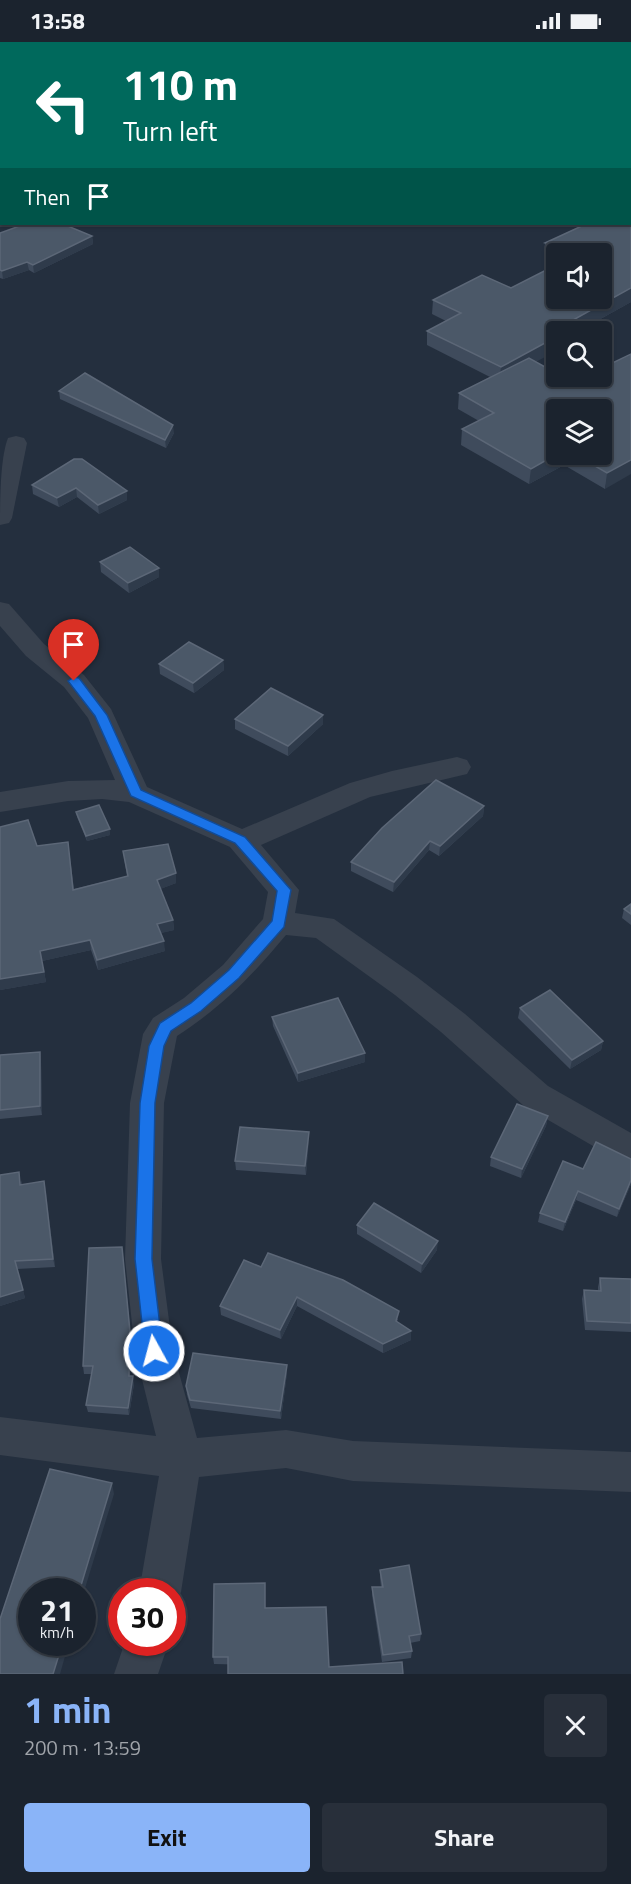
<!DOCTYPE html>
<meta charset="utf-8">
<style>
:root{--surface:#1b232e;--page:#282f3a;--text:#f1f3f6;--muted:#a0a4aa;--line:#39404a;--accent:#8ab4f8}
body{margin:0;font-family:"Titillium Web",sans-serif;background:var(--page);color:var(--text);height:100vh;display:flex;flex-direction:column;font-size:22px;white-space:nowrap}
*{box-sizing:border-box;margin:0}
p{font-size:20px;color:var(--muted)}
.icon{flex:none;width:33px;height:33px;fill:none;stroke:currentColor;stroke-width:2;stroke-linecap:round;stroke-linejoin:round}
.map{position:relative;height:1632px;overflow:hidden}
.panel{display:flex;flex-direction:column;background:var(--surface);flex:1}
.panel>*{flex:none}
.hud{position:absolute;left:0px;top:0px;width:632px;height:183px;box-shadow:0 2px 4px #0004,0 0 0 2px var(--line);background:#00695c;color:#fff;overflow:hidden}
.tools{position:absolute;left:546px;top:201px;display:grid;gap:12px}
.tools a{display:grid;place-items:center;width:66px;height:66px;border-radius:6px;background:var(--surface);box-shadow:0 2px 4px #0004,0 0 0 2px var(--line);font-size:30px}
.speed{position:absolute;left:18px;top:1536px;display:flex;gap:12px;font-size:30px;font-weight:700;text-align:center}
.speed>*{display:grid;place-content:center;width:78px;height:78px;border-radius:50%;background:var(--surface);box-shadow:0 2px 4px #0004,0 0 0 2px var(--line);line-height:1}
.speed small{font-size:15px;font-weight:400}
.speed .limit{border:9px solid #d22;background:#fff;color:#111}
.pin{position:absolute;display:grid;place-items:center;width:51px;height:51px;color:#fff;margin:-62px -26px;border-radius:50% 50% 50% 0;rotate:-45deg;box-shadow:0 0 6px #0007}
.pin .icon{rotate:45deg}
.me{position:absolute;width:66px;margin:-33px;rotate:353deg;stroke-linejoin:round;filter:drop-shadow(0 0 4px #0008)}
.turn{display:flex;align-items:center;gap:21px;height:126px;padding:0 24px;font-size:27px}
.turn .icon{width:78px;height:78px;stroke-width:2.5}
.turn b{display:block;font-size:42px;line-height:51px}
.then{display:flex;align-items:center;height:57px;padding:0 24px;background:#0003;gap:12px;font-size:22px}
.round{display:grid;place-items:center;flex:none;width:63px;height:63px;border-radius:6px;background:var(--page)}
.head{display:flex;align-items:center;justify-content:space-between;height:102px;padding:0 24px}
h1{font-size:36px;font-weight:700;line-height:45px;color:var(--accent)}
.action{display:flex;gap:12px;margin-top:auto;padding:12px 24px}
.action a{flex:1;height:69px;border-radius:6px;background:var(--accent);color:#111;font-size:24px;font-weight:700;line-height:69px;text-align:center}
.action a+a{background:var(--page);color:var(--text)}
.status{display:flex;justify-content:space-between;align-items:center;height:42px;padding:0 30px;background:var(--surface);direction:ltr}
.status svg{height:16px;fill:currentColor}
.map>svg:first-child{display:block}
</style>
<div class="status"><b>13:58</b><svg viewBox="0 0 49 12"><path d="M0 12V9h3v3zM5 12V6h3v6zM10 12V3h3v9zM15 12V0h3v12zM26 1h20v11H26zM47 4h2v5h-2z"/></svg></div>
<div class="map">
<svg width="631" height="1632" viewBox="0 0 631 1632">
<rect width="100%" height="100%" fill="#242f3e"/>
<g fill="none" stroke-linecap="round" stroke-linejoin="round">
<!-- minor -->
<g fill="#38414e" fill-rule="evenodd">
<path d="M 373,0 L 391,0 L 372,2 Z"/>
<path d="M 505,0 L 528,0 L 529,2 L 506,2 Z"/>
<rect x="630" y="13" width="1" height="10"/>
<path d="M 0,159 L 2,159 L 0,171 Z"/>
<path d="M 16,394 L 24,396 L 27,401 L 12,476 L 9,481 L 0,483 C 0,460 0,416 8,396 Z"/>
<path d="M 0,560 L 9,562 L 44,602 L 84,633 L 111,667 L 147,745 L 242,787 L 350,741 L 392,729 L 457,715 L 467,718 L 471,725 L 467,732 L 370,755 L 261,803 L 299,848 L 295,871 L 334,877 L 417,935 L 465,972 L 548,1044 L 631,1091 L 631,1124 L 619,1119 L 524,1064 L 441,990 L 395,953 L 316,896 L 286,893 C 250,936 224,963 177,994 L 164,1061 L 161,1217 L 173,1309 L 197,1396 L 286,1388 L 353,1399 L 631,1410 L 631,1450 L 353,1439 L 286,1426 L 199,1435 L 181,1550 L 172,1566 L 172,1550 L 139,1550 L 159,1434 L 0,1413 L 0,1375 L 156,1394 L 135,1309 L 125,1217 L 130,1061 L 143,992 L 153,976 L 184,956 L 223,923 L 263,877 L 268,850 L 230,805 L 129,760 L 102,757 L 68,759 L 0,770 L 0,750 L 68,739 L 115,738 L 88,676 L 64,645 L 26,614 L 0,584 Z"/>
<path d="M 125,1600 L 169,1600 L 158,1632 L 114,1632 Z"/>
</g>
</g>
<!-- wall -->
<g fill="#3f4b5c" fill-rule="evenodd">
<path d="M 552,0 L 631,0 L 631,10 L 630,10 L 630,2 L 552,2 Z"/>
<path d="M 631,160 L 631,260 L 577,290 L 556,290 L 536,320 L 573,340 L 631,312 L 605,447 L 564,423 L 529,442 L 461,403 L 462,387 L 479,379 L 458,367 L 459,351 L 490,335 L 427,303 L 427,289 L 446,279 L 432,272 L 433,258 L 511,246 L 602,212 L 556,212 L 556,219 L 544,215 L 545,201 ZM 602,368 L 602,412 L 556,412 Z"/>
<path d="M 0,191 L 92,194 L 93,202 L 34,231 L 29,228 L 3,237 L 0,236 Z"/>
<path d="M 59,349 L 174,391 L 166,406 L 60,357 Z"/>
<path d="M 32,443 L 127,449 L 127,458 L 99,472 L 77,455 L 59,465 L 33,452 Z"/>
<path d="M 100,520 L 159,526 L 159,535 L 129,551 L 101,530 Z"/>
<path d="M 223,618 L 224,628 L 194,651 L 160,632 L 159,622 Z"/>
<path d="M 235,677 L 323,682 L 288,714 L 235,687 Z"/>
<path d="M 484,764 L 483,774 L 439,814 L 429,808 L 393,850 L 351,829 L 351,820 Z"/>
<path d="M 76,770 L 110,793 L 87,799 L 77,775 Z"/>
<path d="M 0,785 L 37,804 L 68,800 L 74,847 L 127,834 L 123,809 L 176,831 L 176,841 L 160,847 L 173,878 L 174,888 L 160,891 L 165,909 L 98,928 L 91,908 L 42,919 L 46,940 L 0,948 Z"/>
<path d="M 631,862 L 631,883 L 622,876 L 624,867 Z"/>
<path d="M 520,966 L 603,999 L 601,1008 L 570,1027 L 518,976 Z"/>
<path d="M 272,975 L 365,1011 L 365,1020 L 298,1040 L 273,984 Z"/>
<path d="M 0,1013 L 41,1019 L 42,1073 L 0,1077 Z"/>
<path d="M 548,1074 L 546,1084 L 521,1136 L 490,1124 L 491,1115 Z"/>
<path d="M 309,1090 L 306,1133 L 236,1128 L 235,1119 Z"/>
<path d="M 631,1117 L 631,1142 L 617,1175 L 576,1158 L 563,1189 L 538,1180 L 540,1171 L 583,1127 Z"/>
<path d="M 21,1138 L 22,1143 L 44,1139 L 55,1225 L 17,1227 L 25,1256 L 0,1264 Z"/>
<path d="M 357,1183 L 437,1208 L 421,1231 L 357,1192 Z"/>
<path d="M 123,1213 L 131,1297 L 130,1334 L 134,1342 L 129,1373 L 88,1370 L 86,1363 L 92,1332 L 84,1332 L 83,1324 Z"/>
<path d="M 244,1218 L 398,1277 L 397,1280 L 411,1298 L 383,1311 L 297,1264 L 281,1297 L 221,1273 L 220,1264 Z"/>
<path d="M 600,1236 L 631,1237 L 631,1290 L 585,1288 L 582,1257 L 584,1248 L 598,1249 L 598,1245 Z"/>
<path d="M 287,1331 L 281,1377 L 191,1366 L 187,1353 L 186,1344 Z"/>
<path d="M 380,1528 L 421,1592 L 420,1599 L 410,1601 L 412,1609 L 411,1616 L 382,1620 L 372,1553 L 372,1545 L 381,1545 L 380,1536 Z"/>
<path d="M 265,1566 L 329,1625 L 214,1622 L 213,1615 Z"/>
</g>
<!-- shaded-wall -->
<g fill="#2f3b4b">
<path d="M 317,0 L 328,0 L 325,2 L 314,2 Z"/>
<path d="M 92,194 L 93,202 L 34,231 L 33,223 Z"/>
<path d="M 27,220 L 29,228 L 3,237 L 2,229 Z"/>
<path d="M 631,246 L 631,260 L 577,290 L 563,290 L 564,283 Z"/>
<path d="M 556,295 L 556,309 L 499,340 L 501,325 Z"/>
<path d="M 173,383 L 174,391 L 166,406 L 165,398 Z"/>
<path d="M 557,412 L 565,412 L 564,423 L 529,442 L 531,427 Z"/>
<path d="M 631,418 L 631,432 L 605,447 L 607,431 Z"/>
<path d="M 76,446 L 77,455 L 59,465 L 57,456 Z"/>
<path d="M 127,449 L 127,458 L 99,472 L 98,463 Z"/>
<path d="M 159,526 L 159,535 L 129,551 L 128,541 Z"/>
<path d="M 223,618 L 224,628 L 194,651 L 193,641 Z"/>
<path d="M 323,673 L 323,682 L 288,714 L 288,704 Z"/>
<path d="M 484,764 L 483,774 L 439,814 L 440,804 Z"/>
<path d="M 110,787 L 110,793 L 87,799 L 86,794 Z"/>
<path d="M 430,799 L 429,808 L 393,850 L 394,840 Z"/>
<path d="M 176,831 L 176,841 L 158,848 L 157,838 Z"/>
<path d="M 173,878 L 174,888 L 158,892 L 157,882 Z"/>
<path d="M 90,898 L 91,908 L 42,919 L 40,909 Z"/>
<path d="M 164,899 L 165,909 L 98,928 L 97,918 Z"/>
<path d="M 44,930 L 46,940 L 0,948 L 0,937 Z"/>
<path d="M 603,999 L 601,1008 L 570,1027 L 572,1018 Z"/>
<path d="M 40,1010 L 41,1019 L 42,1073 L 40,1064 Z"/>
<path d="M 365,1011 L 365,1020 L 298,1040 L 298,1031 Z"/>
<path d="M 548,1074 L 546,1084 L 521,1136 L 522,1127 Z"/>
<path d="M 309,1090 L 309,1099 L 306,1133 L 305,1124 Z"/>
<path d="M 631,1138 L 631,1142 L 617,1175 L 619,1167 Z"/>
<path d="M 44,1139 L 46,1148 L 55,1225 L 53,1217 Z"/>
<path d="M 578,1149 L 576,1158 L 563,1189 L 565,1180 Z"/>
<path d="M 438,1199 L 437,1208 L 421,1231 L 422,1222 Z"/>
<path d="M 123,1213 L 131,1297 L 130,1342 L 129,1334 Z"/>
<path d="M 23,1248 L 25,1256 L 0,1264 L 0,1255 Z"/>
<path d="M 297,1255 L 297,1264 L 281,1297 L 280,1288 Z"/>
<path d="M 411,1289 L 411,1298 L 383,1311 L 383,1302 Z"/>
<path d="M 287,1323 L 287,1331 L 281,1377 L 280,1369 Z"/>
<path d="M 133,1334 L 134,1342 L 129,1373 L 128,1366 Z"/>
<path d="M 112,1441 L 114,1452 L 82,1556 L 82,1550 L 79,1550 Z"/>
<path d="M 63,1600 L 69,1600 L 60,1632 L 53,1632 Z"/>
</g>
<!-- building -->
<g fill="#4b5868" stroke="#5c6777" stroke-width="1.5">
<path d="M 0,0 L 317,0 L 314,2 L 2,2 L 2,8 L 0,8 Z"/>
<path d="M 568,0 L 610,0 L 609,2 L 586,1 L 586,2 L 575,2 Z"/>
<path d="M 618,0 L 631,0 L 631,3 L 630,2 Z"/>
<path d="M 2,59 L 2,117 L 0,117 L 0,60 Z"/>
<path d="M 630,160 L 631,160 L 631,246 L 564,283 L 572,287 L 567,290 L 556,290 L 556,295 L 501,325 L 427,289 L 461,271 L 433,258 L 482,233 L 511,246 L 556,223 L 556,256 L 602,256 L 602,212 L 577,212 L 545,201 L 586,182 L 630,182 Z"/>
<path d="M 25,182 L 63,182 L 92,194 L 33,223 L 27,220 L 2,229 L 0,228 L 0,191 Z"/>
<path d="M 631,312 L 631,418 L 607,431 L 574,412 L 602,412 L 602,368 L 556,368 L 557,412 L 531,427 L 462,387 L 494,371 L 459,351 L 529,316 L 556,331 L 556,334 L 563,334 L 573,340 L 584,334 L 602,334 L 602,326 Z"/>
<path d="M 85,331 L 173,383 L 165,398 L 59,349 Z"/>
<path d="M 74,417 L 82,417 L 127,449 L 98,463 L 76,446 L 57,456 L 32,443 Z"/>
<path d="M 130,505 L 159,526 L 128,541 L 100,520 Z"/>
<path d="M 189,600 L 223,618 L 193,641 L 159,622 Z"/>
<path d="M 271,646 L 323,673 L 288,704 L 235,677 Z"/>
<path d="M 436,738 L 484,764 L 440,804 L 430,799 L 394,840 L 351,820 L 382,786 Z"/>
<path d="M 99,763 L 110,787 L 86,794 L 76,770 Z"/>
<path d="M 28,778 L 37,804 L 68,800 L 73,848 L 128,834 L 123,809 L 168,802 L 176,831 L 157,838 L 173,878 L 157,882 L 164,899 L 97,918 L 90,898 L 40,909 L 44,930 L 0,937 L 0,785 Z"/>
<path d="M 631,862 L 631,872 L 624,867 Z"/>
<path d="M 550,948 L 603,999 L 572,1018 L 520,966 Z"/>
<path d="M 338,956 L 365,1011 L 298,1031 L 272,975 Z"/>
<path d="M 40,1010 L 40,1064 L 0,1068 L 0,1013 Z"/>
<path d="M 517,1062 L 548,1074 L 522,1127 L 491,1115 Z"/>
<path d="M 240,1085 L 309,1090 L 305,1124 L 235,1119 Z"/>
<path d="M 596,1100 L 631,1117 L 631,1138 L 619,1167 L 578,1149 L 565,1180 L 540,1171 L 563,1119 L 583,1127 Z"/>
<path d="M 19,1130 L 20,1143 L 44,1139 L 53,1217 L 15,1219 L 23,1248 L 0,1255 L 0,1133 Z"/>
<path d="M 374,1161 L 438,1199 L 422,1222 L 357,1183 Z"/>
<path d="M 122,1205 L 130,1290 L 129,1334 L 133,1334 L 128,1366 L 86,1363 L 93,1324 L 83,1324 L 89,1206 Z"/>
<path d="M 268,1211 L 343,1238 L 399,1269 L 396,1279 L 411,1289 L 383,1302 L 297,1255 L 280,1288 L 220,1264 L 244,1218 L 261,1225 Z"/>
<path d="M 600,1236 L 631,1237 L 631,1281 L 587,1279 L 584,1248 L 601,1249 Z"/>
<path d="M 193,1311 L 287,1323 L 280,1369 L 190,1358 L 186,1344 Z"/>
<path d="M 50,1427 L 112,1441 L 79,1550 L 32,1550 L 32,1600 L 63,1600 L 53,1632 L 0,1632 L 0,1577 Z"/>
<path d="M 409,1523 L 421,1592 L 409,1594 L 412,1609 L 383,1613 L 372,1545 L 383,1545 L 380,1528 Z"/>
<path d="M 265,1541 L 265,1566 L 326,1565 L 329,1625 L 402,1620 L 403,1632 L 228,1632 L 228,1615 L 213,1615 L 214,1542 Z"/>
</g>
<!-- route -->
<path fill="#1a73e8" stroke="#114b97" stroke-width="1.5" d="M 74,635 L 79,636 L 107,673 L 141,748 L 245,795 L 291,848 L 284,885 L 239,936 L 201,969 L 171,989 L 164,1004 L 155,1061 L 152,1217 L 163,1309 L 160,1314 L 154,1317 L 148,1314 L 145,1309 L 135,1217 L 140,1061 L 149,1004 L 160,981 L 191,961 L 229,928 L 272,879 L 277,849 L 235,801 L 131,754 L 95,674 L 68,639 Z"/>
</svg>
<div class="tools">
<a><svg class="icon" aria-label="sound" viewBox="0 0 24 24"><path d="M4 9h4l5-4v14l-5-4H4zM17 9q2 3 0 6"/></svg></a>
<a><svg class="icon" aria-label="search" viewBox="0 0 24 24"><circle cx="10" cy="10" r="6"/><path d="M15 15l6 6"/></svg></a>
<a><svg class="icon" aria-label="layers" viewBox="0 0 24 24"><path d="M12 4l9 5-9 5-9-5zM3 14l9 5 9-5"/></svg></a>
</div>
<div class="speed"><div>21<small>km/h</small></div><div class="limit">30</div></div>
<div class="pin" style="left:74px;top:639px;background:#d93025"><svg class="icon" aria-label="arrive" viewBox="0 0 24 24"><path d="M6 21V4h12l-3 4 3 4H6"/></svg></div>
<svg class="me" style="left:154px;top:1309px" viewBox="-20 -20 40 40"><circle r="17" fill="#1a73e8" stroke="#fff" stroke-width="3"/><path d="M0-11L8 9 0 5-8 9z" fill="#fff"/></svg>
<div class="hud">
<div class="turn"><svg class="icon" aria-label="left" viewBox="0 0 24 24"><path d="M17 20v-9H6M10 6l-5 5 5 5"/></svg><div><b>110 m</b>Turn left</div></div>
<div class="then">Then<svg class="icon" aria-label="arrive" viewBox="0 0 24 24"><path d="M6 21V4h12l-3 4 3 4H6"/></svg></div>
</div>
</div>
<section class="panel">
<div class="head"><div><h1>1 min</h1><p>200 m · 13:59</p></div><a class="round"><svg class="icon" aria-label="close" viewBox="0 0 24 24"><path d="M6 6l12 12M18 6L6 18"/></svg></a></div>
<div class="action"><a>Exit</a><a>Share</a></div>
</section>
